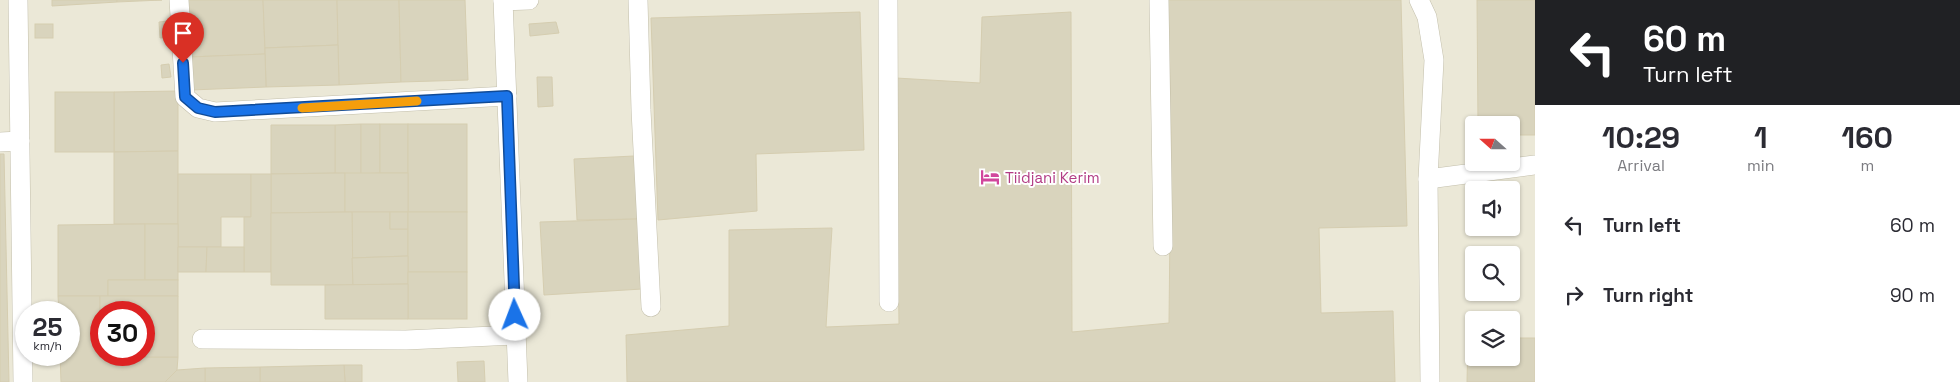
<!DOCTYPE html>
<style>
:root{--surface:#fff;--page:#f7f7f7;--text:#2b2b33;--muted:#7c7c81}
body{margin:0;font-family:"Space Grotesk",sans-serif;background:var(--page);color:var(--text);height:100vh;display:flex;flex-direction:column;font-size:19px;white-space:nowrap}
*{box-sizing:border-box;margin:0}
p{font-size:16px;color:var(--muted)}
.icon{flex:none;width:28px;height:28px;fill:none;stroke:currentColor;stroke-width:2;stroke-linecap:round;stroke-linejoin:round}
.map{position:relative;flex:1;overflow:hidden}
.details{display:flex;flex-direction:column;background:var(--surface);width:425px}
.details>*{flex:none}
.banner{background:#202124;color:#fff;overflow:hidden}
.needle{width:32px;rotate:291deg}
.tools{position:absolute;left:1465px;top:116px;display:grid;gap:10px}
.tools a{display:grid;place-items:center;width:55px;height:55px;border-radius:5px;background:var(--surface);box-shadow:0 1px 4px #0004;font-size:25px}
.speed{position:absolute;left:15px;top:301px;display:flex;gap:10px;font-size:25px;font-weight:700;text-align:center}
.speed>*{display:grid;place-content:center;width:65px;height:65px;border-radius:50%;background:var(--surface);box-shadow:0 1px 4px #0004;line-height:1}
.speed small{font-size:12px;font-weight:400}
.speed .limit{border:8px solid #d22;background:#fff;color:#111}
.pin{position:absolute;display:grid;place-items:center;width:42px;height:42px;color:#fff;margin:-51px -21px;border-radius:50% 50% 50% 0;rotate:-45deg;box-shadow:0 0 5px #0007}
.pin .icon{rotate:45deg}
.me{position:absolute;width:55px;margin:-28px;rotate:358deg;stroke-linejoin:round;filter:drop-shadow(0 0 4px #0008)}
.turn{display:flex;align-items:center;gap:18px;height:105px;padding:0 25px;font-size:22px}
.turn .icon{width:65px;height:65px;stroke-width:2.5}
.turn b{display:block;font-size:35px;line-height:42px}
.eta{display:flex;justify-content:space-evenly;align-items:center;height:85px;text-align:center}
.eta b{font-size:30px;font-weight:800;line-height:35px}
ul{padding:0;list-style:none}
li{display:flex;align-items:center;gap:15px;height:70px;padding:0 25px}
li div{flex:1}
li b{display:block;font-size:19px}
li em{font-style:normal}
main{display:flex;flex:1;min-height:0}
.map>svg:first-child{display:block}
</style>
<main>
<div class="map">
<svg width="1535" height="382" viewBox="0 0 1535 382">
<rect width="100%" height="100%" fill="#f6f5e9"/>
<!-- residential -->
<path fill="#ebe8d7" fill-rule="evenodd" d="M 0,0 L 1535,0 L 1535,382 L 0,382 ZM 1474,125 L 1511,125 L 1511,162 L 1474,162 ZM 1474,190 L 1511,190 L 1511,228 L 1474,228 ZM 1474,255 L 1511,255 L 1511,292 L 1474,292 ZM 26,312 L 69,312 L 69,355 L 26,355 ZM 101,312 L 144,312 L 144,355 L 101,355 ZM 1474,320 L 1511,320 L 1511,358 L 1474,358 Z"/>
<!-- building -->
<g fill="#d9d4bd" stroke="#d5cdb0" fill-rule="evenodd">
<path d="M 52,0 L 117,0 L 117,2 L 52,6 Z"/>
<path d="M 117,0 L 162,0 L 117,2 Z"/>
<path d="M 188,0 L 263,0 L 265,54 L 189,57 Z"/>
<path d="M 263,0 L 337,0 L 338,45 L 265,48 Z"/>
<path d="M 337,0 L 399,0 L 401,82 L 339,85 Z"/>
<path d="M 399,0 L 465,0 L 468,80 L 401,82 Z"/>
<path d="M 1168,0 L 1401,0 L 1407,226 L 1319,228 L 1321,313 L 1393,311 L 1395,382 L 627,382 L 626,335 L 729,326 L 729,230 L 832,228 L 826,327 L 899,324 L 896,78 L 980,83 L 982,17 L 1071,12 L 1072,332 L 1169,323 L 1171,132 Z"/>
<path d="M 1477,0 L 1535,0 L 1535,135 L 1511,135 L 1511,125 L 1478,125 Z"/>
<path d="M 860,12 L 864,150 L 756,154 L 757,211 L 658,220 L 651,18 Z"/>
<path d="M 176,20 L 177,37 L 160,38 L 159,22 Z"/>
<path d="M 556,22 L 559,33 L 530,36 L 529,24 Z"/>
<rect x="35" y="24" width="18" height="14"/>
<path d="M 338,45 L 339,85 L 266,87 L 265,48 Z"/>
<path d="M 265,54 L 266,87 L 191,90 L 189,57 Z"/>
<path d="M 169,64 L 171,77 L 162,78 L 161,65 Z"/>
<path d="M 537,77 L 552,77 L 553,106 L 538,107 Z"/>
<path d="M 178,91 L 178,151 L 114,152 L 114,92 Z"/>
<rect x="55" y="92" width="59" height="60"/>
<path d="M 361,124 L 361,174 L 335,173 L 335,125 Z"/>
<path d="M 361,124 L 380,124 L 380,173 L 361,174 Z"/>
<rect x="380" y="124" width="28" height="49"/>
<rect x="408" y="124" width="59" height="88"/>
<path d="M 271,125 L 335,125 L 335,173 L 271,174 Z"/>
<path d="M 178,151 L 178,224 L 114,224 L 114,152 Z"/>
<path d="M 0,154 L 4,154 L 9,382 L 0,382 Z"/>
<path d="M 634,156 L 638,219 L 577,220 L 574,159 Z"/>
<path d="M 345,173 L 345,212 L 271,213 L 271,174 Z"/>
<rect x="345" y="173" width="63" height="39"/>
<path d="M 178,174 L 251,174 L 251,217 L 221,217 L 221,247 L 178,247 Z"/>
<path d="M 251,174 L 271,174 L 271,272 L 244,272 L 244,217 L 251,217 Z"/>
<path d="M 352,212 L 390,212 L 390,229 L 408,229 L 408,256 L 352,258 Z"/>
<path d="M 352,212 L 353,285 L 271,285 L 271,213 Z"/>
<rect x="390" y="212" width="18" height="17"/>
<rect x="408" y="212" width="59" height="60"/>
<path d="M 638,219 L 642,289 L 544,295 L 540,222 Z"/>
<path d="M 145,224 L 145,280 L 108,280 L 108,296 L 58,296 L 58,225 Z"/>
<rect x="145" y="224" width="33" height="56"/>
<path d="M 178,247 L 207,247 L 206,272 L 178,272 Z"/>
<path d="M 207,247 L 244,247 L 244,272 L 206,272 Z"/>
<path d="M 408,256 L 408,284 L 353,285 L 352,258 Z"/>
<rect x="408" y="272" width="59" height="47"/>
<rect x="108" y="280" width="70" height="16"/>
<path d="M 408,284 L 408,319 L 325,319 L 325,285 Z"/>
<path d="M 58,296 L 100,296 L 100,357 L 178,357 L 177,370 L 165,382 L 61,382 L 60,355 L 69,355 L 69,312 L 59,312 Z"/>
<path d="M 100,296 L 178,296 L 178,357 L 100,357 ZM 101,312 L 144,312 L 144,355 L 101,355 Z"/>
<path d="M 1468,337 L 1474,337 L 1474,358 L 1511,358 L 1511,338 L 1535,338 L 1535,382 L 1467,382 Z"/>
<path d="M 484,361 L 485,382 L 458,382 L 457,362 Z"/>
<path d="M 344,365 L 362,365 L 362,382 L 345,382 Z"/>
<path d="M 344,365 L 345,382 L 260,382 L 260,367 Z"/>
<path d="M 260,367 L 260,382 L 205,382 L 205,368 Z"/>
<path d="M 205,368 L 205,382 L 165,382 L 177,370 Z"/>
</g>
<g fill="none" stroke-linecap="round" stroke-linejoin="round">
<!-- minor casing -->
<g stroke="#c3bfab" stroke-width="20">
<g id="minor">
<path d="M 18,0 L 23,382"/>
<path d="M 179,0 L 185,97 L 198,108 L 215,112 L 507,96"/>
<path d="M 503,0 L 518,382"/>
<path d="M 638,0 L 641,110 L 651,307"/>
<path d="M 888,0 L 889,302"/>
<path d="M 1159,0 L 1163,246"/>
<path d="M 1419,0 L 1427,17 L 1434,60 L 1428,179 L 1430,382"/>
<path d="M 503,1 L 529,0"/>
<path d="M 0,142 L 20,141"/>
<path d="M 1428,179 L 1535,165"/>
<path d="M 202,339 L 406,340 L 516,335"/>
</g>
</g>
<!-- minor -->
<use href="#minor" stroke="#fff" stroke-width="19"/>
</g>
<g fill="none" stroke-linecap="round" stroke-linejoin="round">
<!-- route casing -->
<g stroke="#114b97" stroke-width="12">
<path id="route" d="M 183,63 L 185,97 L 198,108 L 215,112 L 507,96 L 515,315"/>
</g>
<!-- route -->
<use href="#route" stroke="#1a73e8" stroke-width="9"/>
<!-- slow -->
<path stroke="#f59e0b" stroke-width="9" d="M 302,108 L 417,101"/>
</g>
<!-- icons -->
<defs>
<g id="hotel-bare" transform="scale(1.5)"><path d="M-6-4.5h1.5V1H6V5H4.5V3h-9V5H-6ZM-4 0a1.8 1.8 0 1 1 3.6 0ZM.5 0V-2.5h3Q6-2.5 6 0Z" fill="#d1479c" stroke="#fff" stroke-width="2.5" paint-order="stroke"/></g>
</defs>
<g fill-rule="evenodd">
<use href="#hotel-bare" x="990" y="177"/>
</g>
<g text-anchor="middle" dominant-baseline="central" stroke-width="4" stroke-linejoin="round" paint-order="stroke">
<!-- hotel labels -->
<g font-size="15" fill="#b23c85" stroke="#fff" text-anchor="start">
<text x="1005" y="177">Tiidjani Kerim</text>
</g>
</g>
</svg>
<div class="tools">
<a><svg class="needle" viewBox="-14 -14 28 28"><path d="M0-13l5 13h-10z" fill="#e53935"/><path d="M0 13l5-13h-10z" fill="#7c7c81"/></svg></a>
<a><svg class="icon" aria-label="sound" viewBox="0 0 24 24"><path d="M4 9h4l5-4v14l-5-4H4zM17 9q2 3 0 6"/></svg></a>
<a><svg class="icon" aria-label="search" viewBox="0 0 24 24"><circle cx="10" cy="10" r="6"/><path d="M15 15l6 6"/></svg></a>
<a><svg class="icon" aria-label="layers" viewBox="0 0 24 24"><path d="M12 4l9 5-9 5-9-5zM3 14l9 5 9-5"/></svg></a>
</div>
<div class="speed"><div>25<small>km/h</small></div><div class="limit">30</div></div>
<div class="pin" style="left:183px;top:63px;background:#d93025"><svg class="icon" aria-label="arrive" viewBox="0 0 24 24"><path d="M6 21V4h12l-3 4 3 4H6"/></svg></div>
<svg class="me" style="left:515px;top:315px" viewBox="-20 -20 40 40"><circle r="19" fill="#fff"/><path d="M0-13L10 11 0 6-10 11z" fill="#1a73e8"/></svg>
</div>
<section class="details">
<div class="banner">
<div class="turn"><svg class="icon" aria-label="left" viewBox="0 0 24 24"><path d="M17 20v-9H6M10 6l-5 5 5 5"/></svg><div><b>60 m</b>Turn left</div></div>
</div>
<div class="eta">
<div><b>10:29</b><p>Arrival</p></div>
<div><b>1</b><p>min</p></div>
<div><b>160</b><p>m</p></div>
</div>
<ul>
<li><svg class="icon" aria-label="left" viewBox="0 0 24 24"><path d="M17 20v-9H6M10 6l-5 5 5 5"/></svg><div><b>Turn left</b></div><em>60 m</em></li>
<li><svg class="icon" aria-label="right" viewBox="0 0 24 24"><path d="M7 20v-9h11M14 6l5 5-5 5"/></svg><div><b>Turn right</b></div><em>90 m</em></li>
</ul>
</section>
</main>
